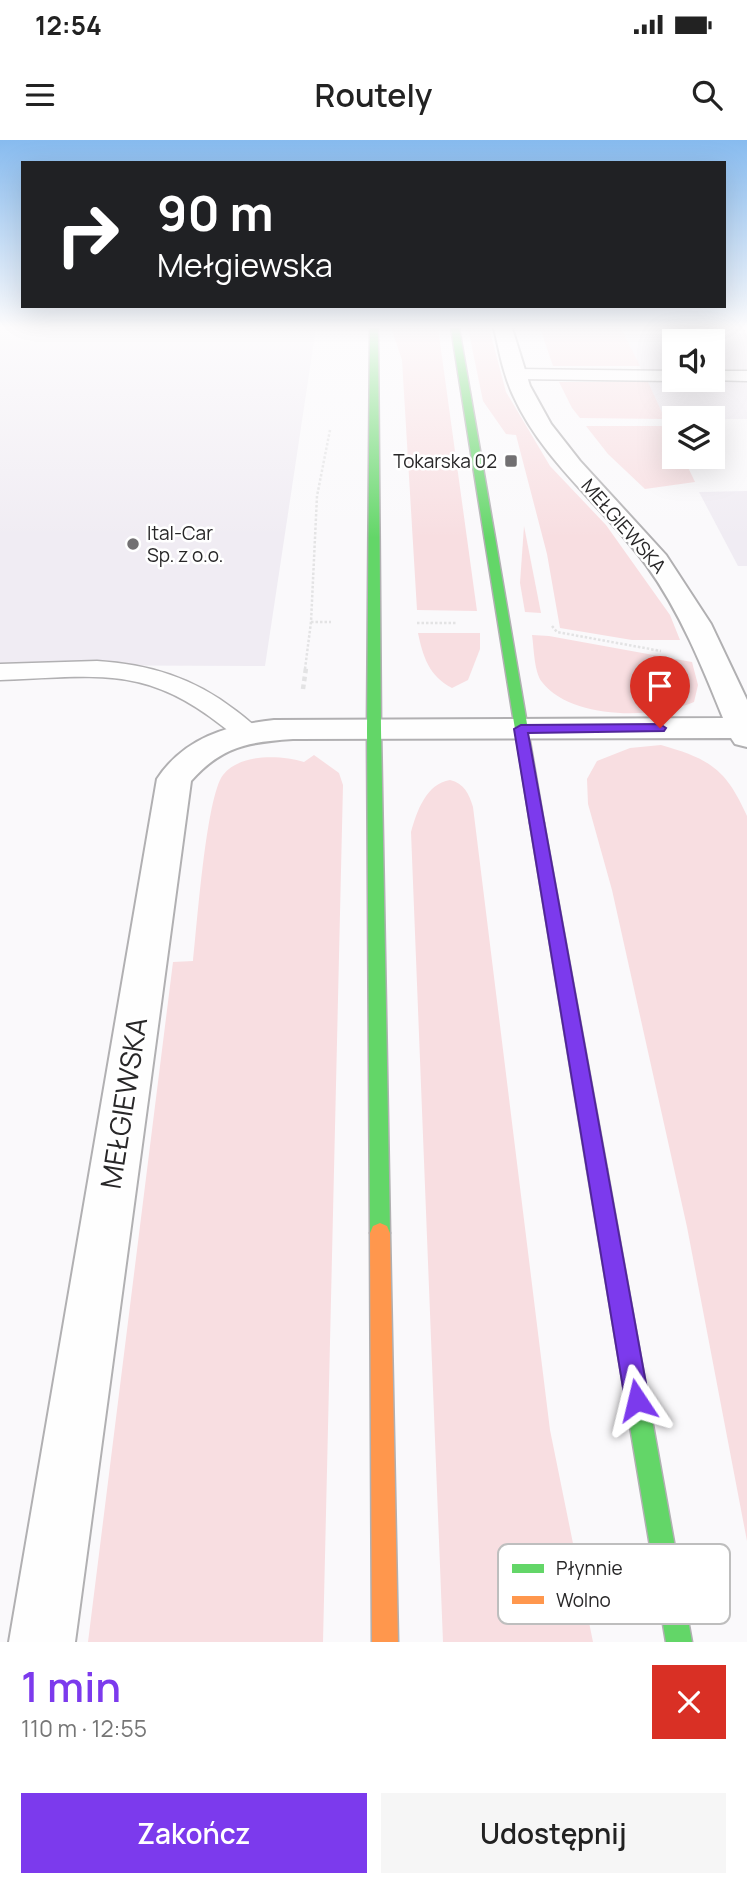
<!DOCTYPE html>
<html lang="pl">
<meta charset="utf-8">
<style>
:root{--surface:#fff;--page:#f6f6f6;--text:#222;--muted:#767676;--accent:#7c3aed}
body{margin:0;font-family:Manrope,sans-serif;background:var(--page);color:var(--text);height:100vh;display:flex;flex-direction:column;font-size:26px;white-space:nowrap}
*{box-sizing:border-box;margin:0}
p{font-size:23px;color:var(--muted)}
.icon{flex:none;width:38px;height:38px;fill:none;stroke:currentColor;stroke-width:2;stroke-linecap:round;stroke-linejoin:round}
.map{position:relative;height:1502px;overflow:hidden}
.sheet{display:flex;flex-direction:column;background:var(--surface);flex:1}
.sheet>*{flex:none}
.guide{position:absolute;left:21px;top:21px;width:705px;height:147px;border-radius:0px;box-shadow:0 7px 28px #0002;background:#202124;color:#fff;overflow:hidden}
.tools{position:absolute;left:662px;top:189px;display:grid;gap:14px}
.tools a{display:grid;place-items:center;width:63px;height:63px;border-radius:0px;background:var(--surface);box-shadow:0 7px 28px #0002;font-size:35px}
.pin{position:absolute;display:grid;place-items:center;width:60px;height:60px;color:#fff;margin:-72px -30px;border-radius:50% 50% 50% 0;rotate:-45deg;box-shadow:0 0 7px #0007}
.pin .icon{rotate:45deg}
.me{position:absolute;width:77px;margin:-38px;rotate:350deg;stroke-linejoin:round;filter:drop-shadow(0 0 5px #0008)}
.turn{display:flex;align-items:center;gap:24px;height:147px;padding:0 21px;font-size:32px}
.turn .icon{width:91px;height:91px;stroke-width:2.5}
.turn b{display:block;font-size:49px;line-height:60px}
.round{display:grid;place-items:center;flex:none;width:74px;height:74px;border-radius:0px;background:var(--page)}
.headline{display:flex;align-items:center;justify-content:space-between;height:119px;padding:0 21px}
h1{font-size:42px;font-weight:600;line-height:52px;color:var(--accent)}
.primary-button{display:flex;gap:14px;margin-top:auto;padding:14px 21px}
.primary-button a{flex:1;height:80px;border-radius:0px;background:var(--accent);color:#fff;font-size:28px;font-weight:600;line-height:80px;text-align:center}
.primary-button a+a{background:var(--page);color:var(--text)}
.status{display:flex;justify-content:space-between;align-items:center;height:49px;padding:0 35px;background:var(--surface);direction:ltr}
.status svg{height:19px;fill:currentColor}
header{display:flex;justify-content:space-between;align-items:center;height:91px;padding:0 21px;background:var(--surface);font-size:32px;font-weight:600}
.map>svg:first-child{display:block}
</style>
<div class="status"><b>12:54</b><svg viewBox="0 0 49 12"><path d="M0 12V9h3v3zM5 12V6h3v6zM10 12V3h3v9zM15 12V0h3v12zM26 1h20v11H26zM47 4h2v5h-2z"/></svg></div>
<header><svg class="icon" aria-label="menu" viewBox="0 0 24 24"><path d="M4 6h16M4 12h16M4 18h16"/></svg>Routely<svg class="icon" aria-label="search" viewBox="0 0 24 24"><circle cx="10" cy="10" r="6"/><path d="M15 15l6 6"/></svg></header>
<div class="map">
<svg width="747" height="1502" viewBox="0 0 747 1502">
<rect width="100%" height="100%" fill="#faf9fb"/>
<!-- built -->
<g fill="#f0ecf3" fill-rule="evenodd">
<path d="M 0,188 L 316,188 L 265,526 L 0,525 Z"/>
<path d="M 747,193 L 747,279 L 665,279 L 624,194 ZM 674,201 L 712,201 L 712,240 L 674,240 Z"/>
<path d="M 747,351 L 747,426 L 738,426 L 699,352 Z"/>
</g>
<!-- green -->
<g fill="#f8dee1">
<path d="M 391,188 L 438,188 L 477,471 L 417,470 L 402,220 Z"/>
<path d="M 468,188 L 489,188 L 506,252 L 550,326 L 606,385 L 670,475 L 680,500 L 632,500 L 560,488 L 547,414 L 516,295 L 506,294 L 483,261 Z"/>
<path d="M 540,188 L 621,188 L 640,226 L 553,226 Z"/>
<path d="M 559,242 L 648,242 L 665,279 L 580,278 L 572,268 Z"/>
<path d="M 586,286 L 669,286 L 674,296 L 674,317 L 683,317 L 695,342 L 645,349 L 608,314 Z"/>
<path d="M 524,386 L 541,473 L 525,472 L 520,443 Z"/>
<path d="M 418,493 L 480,493 L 480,509 L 468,540 L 452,548 C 429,536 423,517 418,493 Z"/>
<path d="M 532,495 L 549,496 L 692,522 L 698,545 L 694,562 C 655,579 571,580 542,542 C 534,532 534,508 532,495 Z"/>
<path d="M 661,605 C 710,619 726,629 747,676 L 747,1401 L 687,1087 L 612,750 L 588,664 L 587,639 L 597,621 L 630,608 Z"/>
<path d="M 314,615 L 339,633 L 343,645 L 323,1502 L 88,1502 L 173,822 L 193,821 C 197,787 206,657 223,635 C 240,613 281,615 304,622 Z"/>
<path d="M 450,640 C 464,643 469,654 473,667 L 550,1290 L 593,1502 L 443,1502 L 411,692 C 417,671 426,644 450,640 Z"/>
</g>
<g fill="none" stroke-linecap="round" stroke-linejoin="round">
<!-- lane casing -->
<g stroke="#b1b0b2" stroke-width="3">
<g id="lane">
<path d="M 516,229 L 674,231 L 674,240 L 679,240 L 674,241 L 516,239 L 510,237 L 508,234 L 510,231 Z"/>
<path d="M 712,231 L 747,231 L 747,241 L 707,240 L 712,240 Z"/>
<path d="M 97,521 C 149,524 194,538 235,570 C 244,577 253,583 259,592 L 255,598 L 246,600 L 237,598 C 150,524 106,536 0,540 L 0,524 Z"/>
</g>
</g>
<!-- street casing -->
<g stroke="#b1b0b2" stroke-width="4">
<path id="street" d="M 494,188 L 512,188 L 530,246 L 551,284 L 580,321 L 666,415 L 711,484 L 747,560 L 747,607 L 735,604 L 731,598 L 293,599 C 248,602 222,606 191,641 L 75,1502 L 9,1502 L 157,639 C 184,598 227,585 274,580 L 723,578 C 702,526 680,472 647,426 C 604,367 543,322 513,255 C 503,233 499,210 494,188 Z"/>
</g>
<!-- fast casing -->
<g stroke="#b1b0b2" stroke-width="3">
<g id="fast">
<path d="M 370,188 L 378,188 L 381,590 L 390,1093 L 387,1100 L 380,1103 L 373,1100 L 370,1093 L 367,590 Z"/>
<path d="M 451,188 L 459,188 L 544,683 L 537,688 L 530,683 Z"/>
<path d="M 597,1020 L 604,1023 L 607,1029 L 692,1502 L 666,1502 L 587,1029 L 590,1023 Z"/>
</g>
</g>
<!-- slow casing -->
<g stroke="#b1b0b2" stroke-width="3">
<g id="slow">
<path d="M 537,678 L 544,683 L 607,1029 L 604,1035 L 597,1038 L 590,1035 L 587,1029 L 530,683 Z"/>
<path d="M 380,1083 L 387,1086 L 390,1093 L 398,1502 L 372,1502 L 370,1093 L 373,1086 Z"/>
</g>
</g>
<!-- path-far1 -->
<g stroke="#e3e3e4" stroke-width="2.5" stroke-dasharray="2.5 2" stroke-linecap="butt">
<path d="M 311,482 L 331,482"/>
<path d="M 417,483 L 457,483"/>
<path d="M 552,486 L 557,492 L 661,511"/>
<path d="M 305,529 L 311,482 L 317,356 L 330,290"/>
</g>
<!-- path -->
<path stroke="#e3e3e4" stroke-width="4.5" stroke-dasharray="4.5 3.5" stroke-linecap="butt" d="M 303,549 L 306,528"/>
<!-- lane -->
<use href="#lane" fill="#fefefe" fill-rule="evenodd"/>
<!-- street -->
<use href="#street" fill="#fefefe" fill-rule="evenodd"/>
<!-- fast -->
<use href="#fast" fill="#63d668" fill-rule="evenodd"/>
<!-- slow -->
<use href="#slow" fill="#ff974d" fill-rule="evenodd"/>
</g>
<!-- sky -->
<linearGradient id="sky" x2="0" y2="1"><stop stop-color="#87bbef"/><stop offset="0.47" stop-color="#fdfcfd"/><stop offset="1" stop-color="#fdfcfd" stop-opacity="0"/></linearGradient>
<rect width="747" height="398" fill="url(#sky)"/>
<!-- route -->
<path fill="#7c3aed" stroke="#51269a" stroke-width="2" d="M 660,584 L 666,588 L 664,591 L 528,593 L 649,1260 L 645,1269 L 637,1272 L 629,1269 L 625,1260 L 514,589 L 521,585 Z"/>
<!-- markers -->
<g fill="#727072" stroke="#fff" stroke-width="2.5">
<rect x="504" y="314" width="14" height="14" rx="3.5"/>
<circle cx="133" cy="404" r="7"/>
</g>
<g text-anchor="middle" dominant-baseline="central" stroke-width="5" stroke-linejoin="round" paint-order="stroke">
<!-- far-poi labels -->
<g font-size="19" fill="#282728" stroke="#fff" text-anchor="end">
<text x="497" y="321">Tokarska 02</text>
<text x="147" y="393" text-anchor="start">Ital-Car<tspan x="147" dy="22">Sp. z o.o.</tspan></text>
</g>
<!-- far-street labels -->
<g font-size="19" fill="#282728" stroke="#fff">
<text transform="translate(624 386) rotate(49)">MEŁGIEWSKA</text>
</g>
<!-- near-street labels -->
<g font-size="28" fill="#282728" stroke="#fff">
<text transform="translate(123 963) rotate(-81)">MEŁGIEWSKA</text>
</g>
</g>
<!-- legend -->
<rect x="498" y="1404" width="232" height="80" rx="10" fill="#fff" stroke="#bebebe" stroke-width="2"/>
<rect x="512" y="1424" width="32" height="9" fill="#63d668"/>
<rect x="512" y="1456" width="32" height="8" fill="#ff974d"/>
<g font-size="19" fill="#282728">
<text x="556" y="1435">Płynnie</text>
<text x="556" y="1467">Wolno</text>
</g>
</svg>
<div class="tools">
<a><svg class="icon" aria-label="sound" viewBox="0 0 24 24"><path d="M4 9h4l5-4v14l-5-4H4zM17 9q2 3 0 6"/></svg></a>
<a><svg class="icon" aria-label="layers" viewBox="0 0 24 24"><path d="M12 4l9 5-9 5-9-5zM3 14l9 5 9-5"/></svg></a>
</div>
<div class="pin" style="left:660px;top:588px;background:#d93025"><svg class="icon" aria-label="arrive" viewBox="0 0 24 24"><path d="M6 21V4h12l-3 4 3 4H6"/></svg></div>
<svg class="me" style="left:637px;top:1260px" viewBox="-20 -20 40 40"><path d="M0-17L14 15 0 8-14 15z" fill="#7c3aed" stroke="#fff" stroke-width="4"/></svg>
<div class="guide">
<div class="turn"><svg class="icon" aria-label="right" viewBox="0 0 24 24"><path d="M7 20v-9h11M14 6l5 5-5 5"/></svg><div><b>90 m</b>Mełgiewska</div></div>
</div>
</div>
<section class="sheet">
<div class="headline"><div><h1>1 min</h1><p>110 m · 12:55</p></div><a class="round" style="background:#d93025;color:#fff"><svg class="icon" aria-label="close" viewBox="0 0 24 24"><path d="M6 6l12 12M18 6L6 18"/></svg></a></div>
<div class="primary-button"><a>Zakończ</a><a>Udostępnij</a></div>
</section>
